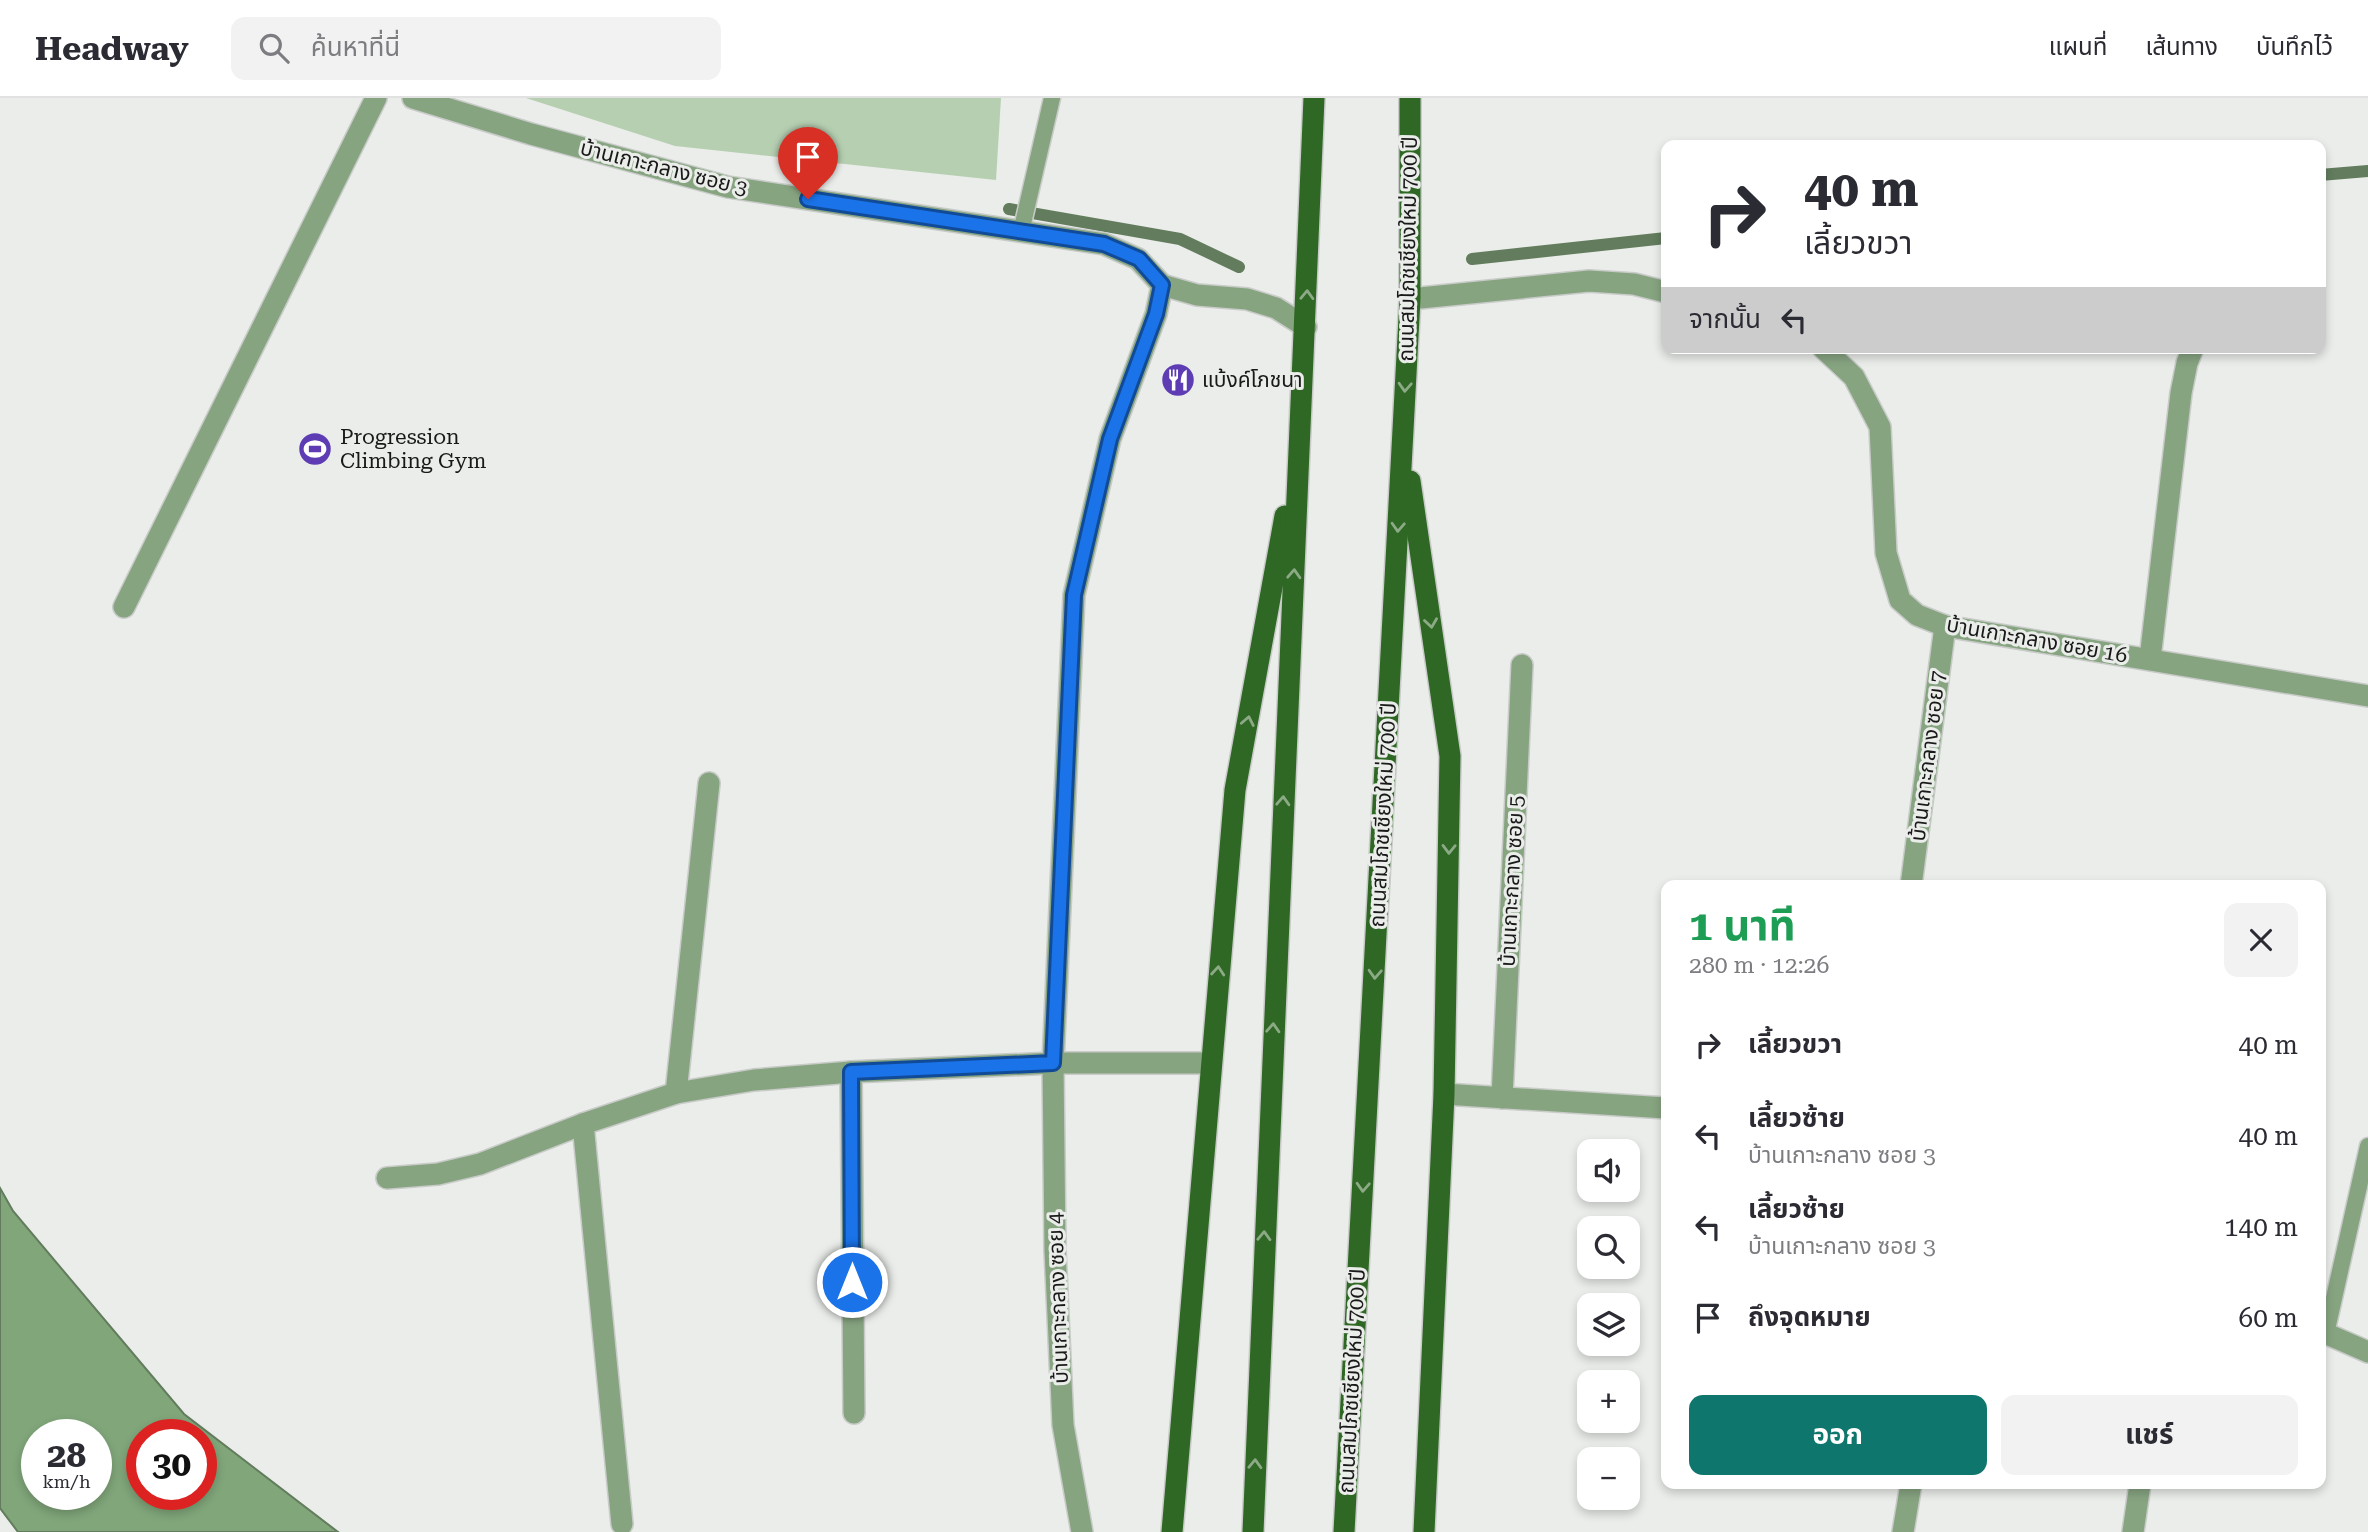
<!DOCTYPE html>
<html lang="th">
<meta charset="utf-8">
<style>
:root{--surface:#fff;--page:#f2f2f3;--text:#2b2b33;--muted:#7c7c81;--line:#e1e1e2;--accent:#0f766e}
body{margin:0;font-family:"Roboto Serif","Noto Sans Thai",serif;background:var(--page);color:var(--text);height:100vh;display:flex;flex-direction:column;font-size:26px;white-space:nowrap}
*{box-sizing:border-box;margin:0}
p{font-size:23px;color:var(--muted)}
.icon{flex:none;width:38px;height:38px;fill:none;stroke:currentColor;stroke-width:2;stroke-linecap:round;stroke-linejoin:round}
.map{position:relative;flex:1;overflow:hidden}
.sheet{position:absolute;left:1661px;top:782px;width:665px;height:609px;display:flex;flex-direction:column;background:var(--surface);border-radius:14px;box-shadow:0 4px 10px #0003}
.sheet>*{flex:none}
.guide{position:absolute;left:1661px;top:42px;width:665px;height:214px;border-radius:14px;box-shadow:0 4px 10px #0003;background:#fff;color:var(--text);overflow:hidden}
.fabs{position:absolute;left:1577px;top:1041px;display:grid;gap:14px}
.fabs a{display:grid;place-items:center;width:63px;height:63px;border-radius:14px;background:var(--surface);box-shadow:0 4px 10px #0003;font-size:35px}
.speed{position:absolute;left:21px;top:1321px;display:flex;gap:14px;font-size:35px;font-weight:700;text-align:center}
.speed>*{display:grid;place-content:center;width:91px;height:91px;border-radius:50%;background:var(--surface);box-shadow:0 4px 10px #0003;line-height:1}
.speed small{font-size:18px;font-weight:400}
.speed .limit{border:10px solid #d22;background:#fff;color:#111}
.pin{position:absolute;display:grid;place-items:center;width:60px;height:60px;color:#fff;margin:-72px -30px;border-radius:50% 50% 50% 0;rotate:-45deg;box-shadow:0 0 7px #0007}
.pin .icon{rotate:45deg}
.me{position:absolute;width:77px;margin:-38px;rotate:0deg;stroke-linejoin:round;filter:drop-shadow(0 0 5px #0008)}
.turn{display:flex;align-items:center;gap:24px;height:147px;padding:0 28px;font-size:32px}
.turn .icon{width:91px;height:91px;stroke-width:2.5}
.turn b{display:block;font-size:49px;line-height:60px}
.then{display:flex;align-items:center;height:66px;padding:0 28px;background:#0003;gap:14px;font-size:26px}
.round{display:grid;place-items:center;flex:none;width:74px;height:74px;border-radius:14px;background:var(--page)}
.summary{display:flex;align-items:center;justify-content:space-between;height:119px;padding:0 28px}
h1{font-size:42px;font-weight:700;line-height:52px;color:#1e9e55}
.button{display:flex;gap:14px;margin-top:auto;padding:14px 28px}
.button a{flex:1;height:80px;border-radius:14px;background:var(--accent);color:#fff;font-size:28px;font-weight:700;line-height:80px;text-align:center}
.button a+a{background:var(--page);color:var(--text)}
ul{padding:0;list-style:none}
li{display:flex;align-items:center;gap:21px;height:91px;padding:0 28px}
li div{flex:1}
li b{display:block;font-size:26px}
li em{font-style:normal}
header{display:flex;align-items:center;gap:42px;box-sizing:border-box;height:98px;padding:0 35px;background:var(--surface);border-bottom:2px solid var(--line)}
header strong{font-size:33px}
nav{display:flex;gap:38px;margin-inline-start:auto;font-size:24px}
.search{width:490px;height:63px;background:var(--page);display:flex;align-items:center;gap:18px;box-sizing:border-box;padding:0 24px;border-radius:14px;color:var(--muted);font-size:26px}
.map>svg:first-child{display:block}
</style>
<header>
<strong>Headway</strong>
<div class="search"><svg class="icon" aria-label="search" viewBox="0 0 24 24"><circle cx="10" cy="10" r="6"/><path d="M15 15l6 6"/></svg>ค้นหาที่นี่</div>
<nav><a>แผนที่</a><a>เส้นทาง</a><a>บันทึกไว้</a></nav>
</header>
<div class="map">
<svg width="2368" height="1434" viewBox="0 0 2368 1434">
<rect width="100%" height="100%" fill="#eaede9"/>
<!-- green -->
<path fill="#b6cfb1" d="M 526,0 L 1001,0 L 996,82 L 675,48 Z"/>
<!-- water -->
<path fill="#81a67a" stroke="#627c5d" stroke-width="2" fill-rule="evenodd" d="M 0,1090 L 13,1113 L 184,1316 L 338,1434 L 18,1434 L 0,1410 ZM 37,1337 L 96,1337 L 96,1396 L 37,1396 ZM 201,1337 L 201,1396 L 142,1396 L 142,1337 Z"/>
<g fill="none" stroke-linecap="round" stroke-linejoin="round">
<!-- stream -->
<g stroke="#627c5d" stroke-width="12">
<path d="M 2320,77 L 2368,73"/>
<path d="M 1009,111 L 1180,141 L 1239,169"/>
<path d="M 1472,161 L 1666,140"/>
</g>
<!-- lane casing -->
<g stroke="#c8cbc8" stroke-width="19">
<g id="lane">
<path d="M 1021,134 L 1052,0"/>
<path d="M 2326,1236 L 2368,1048"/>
</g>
</g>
<!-- street casing -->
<g stroke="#c8cbc8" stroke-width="24">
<g id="street">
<path d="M 413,0 L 531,36 L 728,89 L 1104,146 L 1138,161 L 1162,187 L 1156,216 L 1110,341 L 1074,497 L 1053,965 L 1055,1152 L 1063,1327 L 1082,1434"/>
<path d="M 1162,187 L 1197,197 L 1247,201 L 1276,210 L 1306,229"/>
<path d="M 1410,201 L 1589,183 L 1634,186 L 1666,194"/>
<path d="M 1823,250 L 1854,279 L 1880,329 L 1886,455 L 1900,502 L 1917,517 L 1945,528 L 2368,598"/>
<path d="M 124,509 L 376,0"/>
<path d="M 2150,561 L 2181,295 L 2187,265 L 2193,250"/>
<path d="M 1911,788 L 1945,528"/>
<path d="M 851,974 L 854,1315"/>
<path d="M 676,995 L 709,685"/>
<path d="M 1444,996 L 1666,1010"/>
<path d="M 1502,1000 L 1522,567"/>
<path d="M 583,1026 L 622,1426"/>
<path d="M 387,1080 L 438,1076 L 480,1066 L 583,1026 L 676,995 L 754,982 L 851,974 L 1053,965 L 1210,965"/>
<path d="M 2320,1233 L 2368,1254"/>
<path d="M 1903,1434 L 1911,1386"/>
<path d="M 2133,1434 L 2140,1386"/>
</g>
</g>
<!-- primary casing -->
<g stroke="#c8cbc8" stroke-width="24">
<g id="primary">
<path d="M 1410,383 L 1450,658 L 1444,996 L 1424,1434"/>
<path d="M 1172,1434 L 1235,692 L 1285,418"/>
<path d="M 1253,1434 L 1314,0"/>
<path d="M 1344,1434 L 1410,201 L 1410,0"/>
</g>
</g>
<!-- lane -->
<use href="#lane" stroke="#87a481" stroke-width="16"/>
<!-- street -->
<use href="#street" stroke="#87a481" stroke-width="21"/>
<!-- primary -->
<use href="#primary" stroke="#2f6724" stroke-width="21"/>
</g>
<!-- one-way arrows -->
<defs><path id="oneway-chevron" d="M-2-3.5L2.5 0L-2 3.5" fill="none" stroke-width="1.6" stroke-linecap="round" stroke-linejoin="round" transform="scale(1.75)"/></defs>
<g stroke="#8caa86">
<use href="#oneway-chevron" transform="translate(1307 197) rotate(-88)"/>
<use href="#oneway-chevron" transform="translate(1405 289) rotate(93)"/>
<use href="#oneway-chevron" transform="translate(1398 429) rotate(93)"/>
<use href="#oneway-chevron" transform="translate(1294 476) rotate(-87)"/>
<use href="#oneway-chevron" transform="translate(1431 525) rotate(82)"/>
<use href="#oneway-chevron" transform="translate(1248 623) rotate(-79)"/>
<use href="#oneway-chevron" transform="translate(1283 703) rotate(-87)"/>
<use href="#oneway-chevron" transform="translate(1449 751) rotate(91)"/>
<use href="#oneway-chevron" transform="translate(1218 873) rotate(-85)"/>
<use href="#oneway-chevron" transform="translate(1375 876) rotate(93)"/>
<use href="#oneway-chevron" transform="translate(1273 930) rotate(-87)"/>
<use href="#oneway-chevron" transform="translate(1363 1089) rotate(93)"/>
<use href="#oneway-chevron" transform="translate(1264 1138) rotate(-88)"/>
<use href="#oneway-chevron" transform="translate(1255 1366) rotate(-88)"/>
</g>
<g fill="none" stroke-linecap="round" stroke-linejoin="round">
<!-- route casing -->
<g stroke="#114b97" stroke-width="18">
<path id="route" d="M 808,101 L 1104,146 L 1139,161 L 1162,187 L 1156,216 L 1110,341 L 1074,497 L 1053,965 L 851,974 L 852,1184"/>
</g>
<!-- route -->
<use href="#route" stroke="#1a73e8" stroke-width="12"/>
</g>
<!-- icons -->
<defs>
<g id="restaurant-disc" transform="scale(1.75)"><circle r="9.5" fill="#5d3cb4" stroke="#eaede9"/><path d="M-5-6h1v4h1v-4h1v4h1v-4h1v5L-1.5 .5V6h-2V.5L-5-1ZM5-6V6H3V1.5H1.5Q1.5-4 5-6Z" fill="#fff"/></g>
<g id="stadium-disc" transform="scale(1.75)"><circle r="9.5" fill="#5d3cb4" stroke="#eaede9"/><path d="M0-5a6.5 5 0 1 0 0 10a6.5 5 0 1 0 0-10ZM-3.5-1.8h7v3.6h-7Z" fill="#fff"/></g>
</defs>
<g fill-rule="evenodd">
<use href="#restaurant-disc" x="1178" y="282"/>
<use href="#stadium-disc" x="315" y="351"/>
</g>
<g text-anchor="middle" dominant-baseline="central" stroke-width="6" stroke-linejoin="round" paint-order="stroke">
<!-- street labels -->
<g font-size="21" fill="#181918" stroke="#eaede9">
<text transform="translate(664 70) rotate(14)">บ้านเกาะกลาง ซอย 3</text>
<text transform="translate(1408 151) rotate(-89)">ถนนสมโภชเชียงใหม่ 700 ปี</text>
<text transform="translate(2037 542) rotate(10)">บ้านเกาะกลาง ซอย 16</text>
<text transform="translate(1928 658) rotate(-83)">บ้านเกาะกลาง ซอย 7</text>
<text transform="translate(1383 717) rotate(-87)">ถนนสมโภชเชียงใหม่ 700 ปี</text>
<text transform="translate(1512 783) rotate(-87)">บ้านเกาะกลาง ซอย 5</text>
<text transform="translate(1058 1200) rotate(-92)">บ้านเกาะกลาง ซอย 4</text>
<text transform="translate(1352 1283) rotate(-87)">ถนนสมโภชเชียงใหม่ 700 ปี</text>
</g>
<!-- poi labels -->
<g font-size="21" fill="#181918" stroke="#eaede9" text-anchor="start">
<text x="1202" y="282">แบ้งค์โภชนา</text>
<text x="340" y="339">Progression<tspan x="340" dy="24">Climbing Gym</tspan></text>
</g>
</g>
</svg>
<div class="fabs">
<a><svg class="icon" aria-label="sound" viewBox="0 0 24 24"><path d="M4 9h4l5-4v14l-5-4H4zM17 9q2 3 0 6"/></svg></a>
<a><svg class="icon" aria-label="search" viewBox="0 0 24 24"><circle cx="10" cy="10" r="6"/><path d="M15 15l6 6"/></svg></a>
<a><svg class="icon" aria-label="layers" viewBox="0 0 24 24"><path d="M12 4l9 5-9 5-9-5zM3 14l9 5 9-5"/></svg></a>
<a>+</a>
<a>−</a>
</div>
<div class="speed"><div>28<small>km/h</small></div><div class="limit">30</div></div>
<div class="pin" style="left:808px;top:101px;background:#d93025"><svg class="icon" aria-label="arrive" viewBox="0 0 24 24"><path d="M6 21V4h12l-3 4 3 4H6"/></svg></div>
<svg class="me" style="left:852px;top:1184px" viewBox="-20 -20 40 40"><circle r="17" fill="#1a73e8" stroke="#fff" stroke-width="3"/><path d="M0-11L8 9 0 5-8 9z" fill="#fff"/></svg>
<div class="guide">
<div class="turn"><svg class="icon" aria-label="right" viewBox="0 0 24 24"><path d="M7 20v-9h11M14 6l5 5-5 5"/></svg><div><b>40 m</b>เลี้ยวขวา</div></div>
<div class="then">จากนั้น<svg class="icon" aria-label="left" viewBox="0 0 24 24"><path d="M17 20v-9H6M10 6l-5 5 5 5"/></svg></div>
</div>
<section class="sheet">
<div class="summary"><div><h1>1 นาที</h1><p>280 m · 12:26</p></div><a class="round"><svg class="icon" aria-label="close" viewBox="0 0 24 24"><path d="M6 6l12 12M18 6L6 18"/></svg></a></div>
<ul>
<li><svg class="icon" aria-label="right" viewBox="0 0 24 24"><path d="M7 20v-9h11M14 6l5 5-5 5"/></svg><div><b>เลี้ยวขวา</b></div><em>40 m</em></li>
<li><svg class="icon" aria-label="left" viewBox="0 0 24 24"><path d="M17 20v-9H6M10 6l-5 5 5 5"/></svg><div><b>เลี้ยวซ้าย</b><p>บ้านเกาะกลาง ซอย 3</p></div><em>40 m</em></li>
<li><svg class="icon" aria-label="left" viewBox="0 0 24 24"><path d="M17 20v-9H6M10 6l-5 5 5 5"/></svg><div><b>เลี้ยวซ้าย</b><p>บ้านเกาะกลาง ซอย 3</p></div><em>140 m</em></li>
<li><svg class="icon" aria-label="arrive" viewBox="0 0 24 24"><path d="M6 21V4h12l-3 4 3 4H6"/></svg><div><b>ถึงจุดหมาย</b></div><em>60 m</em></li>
</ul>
<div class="button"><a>ออก</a><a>แชร์</a></div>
</section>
</div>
